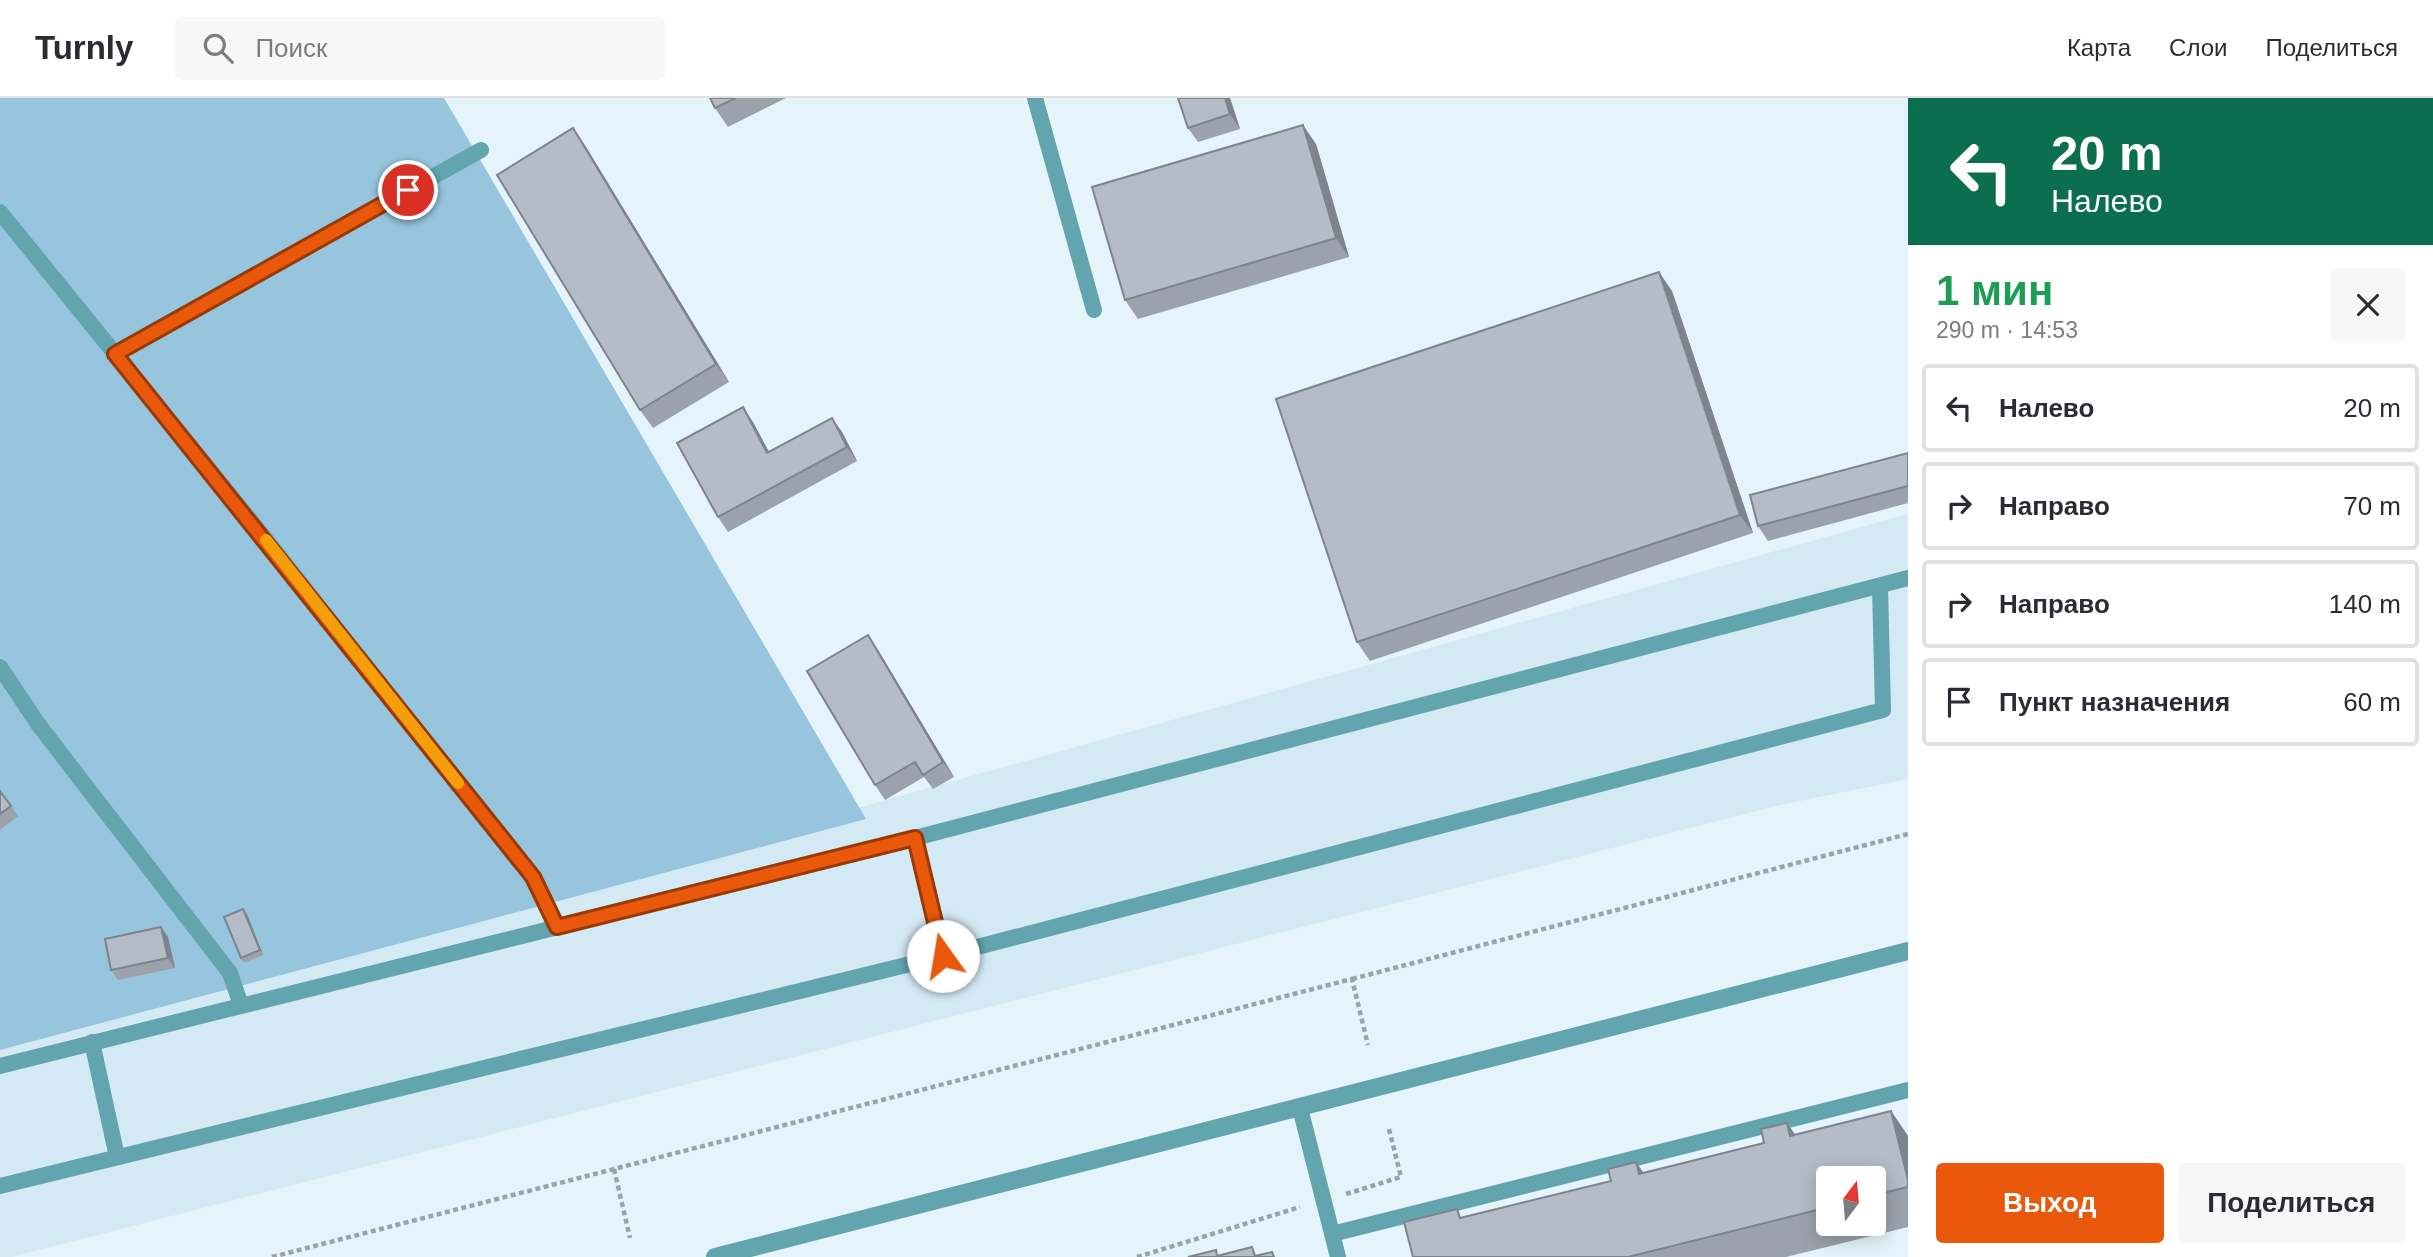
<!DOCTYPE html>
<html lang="ru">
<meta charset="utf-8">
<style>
:root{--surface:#fff;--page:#f7f7f7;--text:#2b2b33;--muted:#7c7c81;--line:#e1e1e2;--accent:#ea580c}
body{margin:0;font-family:Helvetica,sans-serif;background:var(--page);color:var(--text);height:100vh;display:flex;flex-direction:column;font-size:26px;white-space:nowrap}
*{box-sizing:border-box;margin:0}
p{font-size:23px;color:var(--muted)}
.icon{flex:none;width:38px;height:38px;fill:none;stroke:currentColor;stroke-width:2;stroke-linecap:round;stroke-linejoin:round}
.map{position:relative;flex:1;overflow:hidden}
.details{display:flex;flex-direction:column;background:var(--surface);width:525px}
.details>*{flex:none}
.hud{background:#0b6e4f;color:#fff;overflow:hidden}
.needle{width:46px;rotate:16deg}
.tools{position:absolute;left:1816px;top:1068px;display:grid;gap:14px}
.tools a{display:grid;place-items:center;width:70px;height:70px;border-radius:7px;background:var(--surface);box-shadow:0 4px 18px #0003;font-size:35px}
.pin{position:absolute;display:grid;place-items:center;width:60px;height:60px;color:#fff;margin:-30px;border:4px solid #fff;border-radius:50%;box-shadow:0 2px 7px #0007}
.me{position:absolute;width:77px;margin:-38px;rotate:347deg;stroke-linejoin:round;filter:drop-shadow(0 0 5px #0008)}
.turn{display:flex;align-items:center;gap:24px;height:147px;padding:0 28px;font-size:32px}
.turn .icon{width:91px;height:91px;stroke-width:2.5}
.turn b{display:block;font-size:49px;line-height:60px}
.round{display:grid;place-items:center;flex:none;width:74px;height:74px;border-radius:7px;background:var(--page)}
.overview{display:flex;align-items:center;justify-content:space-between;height:119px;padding:0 28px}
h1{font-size:42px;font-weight:700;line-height:52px;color:#1e9e55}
.button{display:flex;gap:14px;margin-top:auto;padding:14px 28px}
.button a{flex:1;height:80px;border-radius:7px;background:var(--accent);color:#fff;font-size:28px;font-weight:700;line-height:80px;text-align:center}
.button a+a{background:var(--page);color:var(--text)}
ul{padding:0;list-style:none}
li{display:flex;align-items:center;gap:21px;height:88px;margin:0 14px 10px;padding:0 14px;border:4px solid var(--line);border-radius:7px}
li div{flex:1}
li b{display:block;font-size:26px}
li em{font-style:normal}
header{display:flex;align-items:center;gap:42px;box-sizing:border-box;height:98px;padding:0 35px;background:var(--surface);border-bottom:2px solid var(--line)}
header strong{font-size:33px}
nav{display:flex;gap:38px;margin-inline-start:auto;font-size:24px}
.search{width:490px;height:63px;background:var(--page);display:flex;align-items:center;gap:18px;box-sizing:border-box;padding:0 24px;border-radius:7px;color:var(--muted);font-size:26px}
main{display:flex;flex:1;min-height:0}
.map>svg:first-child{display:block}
</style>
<header>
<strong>Turnly</strong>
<div class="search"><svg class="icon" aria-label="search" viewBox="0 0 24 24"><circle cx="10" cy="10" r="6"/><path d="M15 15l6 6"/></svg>Поиск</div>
<nav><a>Карта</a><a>Слои</a><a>Поделиться</a></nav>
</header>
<main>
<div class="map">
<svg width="1908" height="1159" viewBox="0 0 1908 1159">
<rect width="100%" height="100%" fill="#e5f3fa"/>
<!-- built -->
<path fill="#d3e9f4" d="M 1908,416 L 1908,681 L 1780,707 L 11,1159 L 0,1159 L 0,950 Z"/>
<!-- green -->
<path fill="#96c5dd" d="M 0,0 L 444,0 L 866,721 L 0,952 Z"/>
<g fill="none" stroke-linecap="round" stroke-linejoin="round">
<!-- path -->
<g stroke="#99a4a9" stroke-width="4.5" stroke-dasharray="5 3.5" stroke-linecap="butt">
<path d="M 1352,881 L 1908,736"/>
<path d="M 614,1071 L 630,1140"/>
<path d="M 1346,1096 L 1401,1079 L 1389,1031"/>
<path d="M 272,1159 L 1352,881 L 1368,947"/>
<path d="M 1137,1159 L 1300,1109"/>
</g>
<!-- service -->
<g stroke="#62a5ae" stroke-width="16">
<path d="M 1035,0 L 1094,212"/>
<path d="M 0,114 L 271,448 L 533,779 L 557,829"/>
<path d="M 115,256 L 481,52"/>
<path d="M 0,569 L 38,626 L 230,875 L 241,907"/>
<path d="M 915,740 L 943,858"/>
<path d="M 92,944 L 117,1059"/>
<path d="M 0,968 L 915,740 L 1908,480"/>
<path d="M 1300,1010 L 1338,1159"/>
<path d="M 0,1088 L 943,858 L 1883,612 L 1880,488"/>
<path d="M 1332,1136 L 1908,992"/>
</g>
<!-- tertiary -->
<path stroke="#62a5ae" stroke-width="18" d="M 715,1159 L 1908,853"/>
</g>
<!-- wall -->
<g fill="#9ba2ab" fill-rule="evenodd">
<path d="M 710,0 L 786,0 L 728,29 L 715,10 Z"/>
<path d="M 1230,0 L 1240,31 L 1198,44 L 1188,30 Z"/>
<path d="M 573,30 L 586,49 L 729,284 L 653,330 L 640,312 Z"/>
<path d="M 1316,46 L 1349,159 L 1138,221 L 1125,202 Z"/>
<path d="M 1672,193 L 1753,435 L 1370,563 L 1357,544 Z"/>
<path d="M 832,320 L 842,334 L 857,363 L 728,434 L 718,419 L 753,324 L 769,354 Z"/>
<path d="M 1908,355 L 1908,405 L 1768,443 L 1758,428 Z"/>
<path d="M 878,552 L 954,679 L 933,691 L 924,679 L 885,702 L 875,687 Z"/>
<path d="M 0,693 L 18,718 L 0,732 Z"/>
<path d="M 247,816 L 263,857 L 244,865 L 241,860 Z"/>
<path d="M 168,839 L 175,870 L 118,882 L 111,872 Z"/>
<path d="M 1891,1013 L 1908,1038 L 1908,1129 L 1786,1159 L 1413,1159 L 1463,1120 L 1764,1045 L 1787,1025 L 1795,1037 ZM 1829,1080 L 1874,1080 L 1874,1125 L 1829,1125 Z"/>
</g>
<!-- shaded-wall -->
<g fill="#7e848b">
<path d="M 1225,0 L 1230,0 L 1240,31 L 1230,16 Z"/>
<path d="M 1303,27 L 1316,46 L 1349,159 L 1336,140 Z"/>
<path d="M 573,30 L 586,49 L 729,284 L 716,266 Z"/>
<path d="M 1659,174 L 1672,193 L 1753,435 L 1740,417 Z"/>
<path d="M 743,309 L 753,324 L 777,369 L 767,355 Z"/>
<path d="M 832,320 L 842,334 L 857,363 L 847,349 Z"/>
<path d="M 868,537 L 878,552 L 954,679 L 943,664 Z"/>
<path d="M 243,811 L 247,816 L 263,857 L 260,852 Z"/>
<path d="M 161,829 L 168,839 L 175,870 L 168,860 Z"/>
<path d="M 1891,1013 L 1908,1038 L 1908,1082 Z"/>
<path d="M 1787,1025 L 1811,1059 L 1790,1038 Z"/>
<path d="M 1636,1064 L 1660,1098 L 1639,1076 Z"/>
</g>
<!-- building -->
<g fill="#b4bcc7" stroke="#7e848b" stroke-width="2">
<path d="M 710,0 L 736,0 L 715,10 Z"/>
<path d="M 1178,0 L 1225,0 L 1230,16 L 1188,30 Z"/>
<path d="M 1303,27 L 1336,140 L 1125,202 L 1092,89 Z"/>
<path d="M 573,30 L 716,266 L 640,312 L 497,77 Z"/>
<path d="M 1659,174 L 1740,417 L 1357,544 L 1276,301 Z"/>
<path d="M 743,309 L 767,355 L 832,320 L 847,349 L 718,419 L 677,345 Z"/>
<path d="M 1908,355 L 1908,388 L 1758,428 L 1750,397 Z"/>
<path d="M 868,537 L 943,664 L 923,677 L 915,664 L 875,687 L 807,573 Z"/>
<path d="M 0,693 L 11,708 L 0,716 Z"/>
<path d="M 243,811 L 260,852 L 241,860 L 224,819 Z"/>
<path d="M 161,829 L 168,860 L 111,872 L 105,841 Z"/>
<path d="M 1891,1013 L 1908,1082 L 1908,1089 L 1874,1097 L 1874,1080 L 1829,1080 L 1829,1109 L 1628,1159 L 1413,1159 L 1404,1124 L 1457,1111 L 1460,1120 L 1611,1083 L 1608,1071 L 1636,1064 L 1639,1076 L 1764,1045 L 1761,1031 L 1787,1025 L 1790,1038 Z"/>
<path d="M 1252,1149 L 1255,1158 L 1272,1154 L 1274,1159 L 1188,1159 L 1216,1152 L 1217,1158 Z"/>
</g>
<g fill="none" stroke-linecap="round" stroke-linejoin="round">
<!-- route casing -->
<g stroke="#983908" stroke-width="18">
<path id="route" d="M 408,92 L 115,256 L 533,779 L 557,829 L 915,740 L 943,858"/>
</g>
<!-- route -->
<use href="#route" stroke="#ea580c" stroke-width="12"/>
<!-- slow -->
<path stroke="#f59e0b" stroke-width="12" d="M 266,442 L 458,685"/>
</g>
</svg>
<div class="tools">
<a><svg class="needle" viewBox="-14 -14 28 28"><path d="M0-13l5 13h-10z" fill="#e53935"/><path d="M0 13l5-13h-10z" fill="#7c7c81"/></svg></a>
</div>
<div class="pin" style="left:408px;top:92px;background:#d93025"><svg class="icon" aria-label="arrive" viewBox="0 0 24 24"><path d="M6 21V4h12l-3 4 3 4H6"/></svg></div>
<svg class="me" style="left:943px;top:858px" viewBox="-20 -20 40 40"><circle r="19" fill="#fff"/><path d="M0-13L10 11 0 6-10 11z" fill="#ea580c"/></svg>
</div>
<section class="details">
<div class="hud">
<div class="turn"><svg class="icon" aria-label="left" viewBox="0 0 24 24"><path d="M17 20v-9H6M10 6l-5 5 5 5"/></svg><div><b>20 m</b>Налево</div></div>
</div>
<div class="overview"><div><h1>1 мин</h1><p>290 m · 14:53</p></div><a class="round"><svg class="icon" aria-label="close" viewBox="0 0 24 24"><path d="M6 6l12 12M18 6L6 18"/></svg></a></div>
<ul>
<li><svg class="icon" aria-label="left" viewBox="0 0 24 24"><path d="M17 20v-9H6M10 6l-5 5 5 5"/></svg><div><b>Налево</b></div><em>20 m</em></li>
<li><svg class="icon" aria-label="right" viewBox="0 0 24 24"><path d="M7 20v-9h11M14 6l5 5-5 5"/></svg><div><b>Направо</b></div><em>70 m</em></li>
<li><svg class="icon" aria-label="right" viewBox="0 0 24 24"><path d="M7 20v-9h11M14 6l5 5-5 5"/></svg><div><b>Направо</b></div><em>140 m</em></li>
<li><svg class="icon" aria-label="arrive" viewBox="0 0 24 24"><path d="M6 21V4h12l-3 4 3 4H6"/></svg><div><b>Пункт назначения</b></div><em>60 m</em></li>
</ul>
<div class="button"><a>Выход</a><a>Поделиться</a></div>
</section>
</main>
